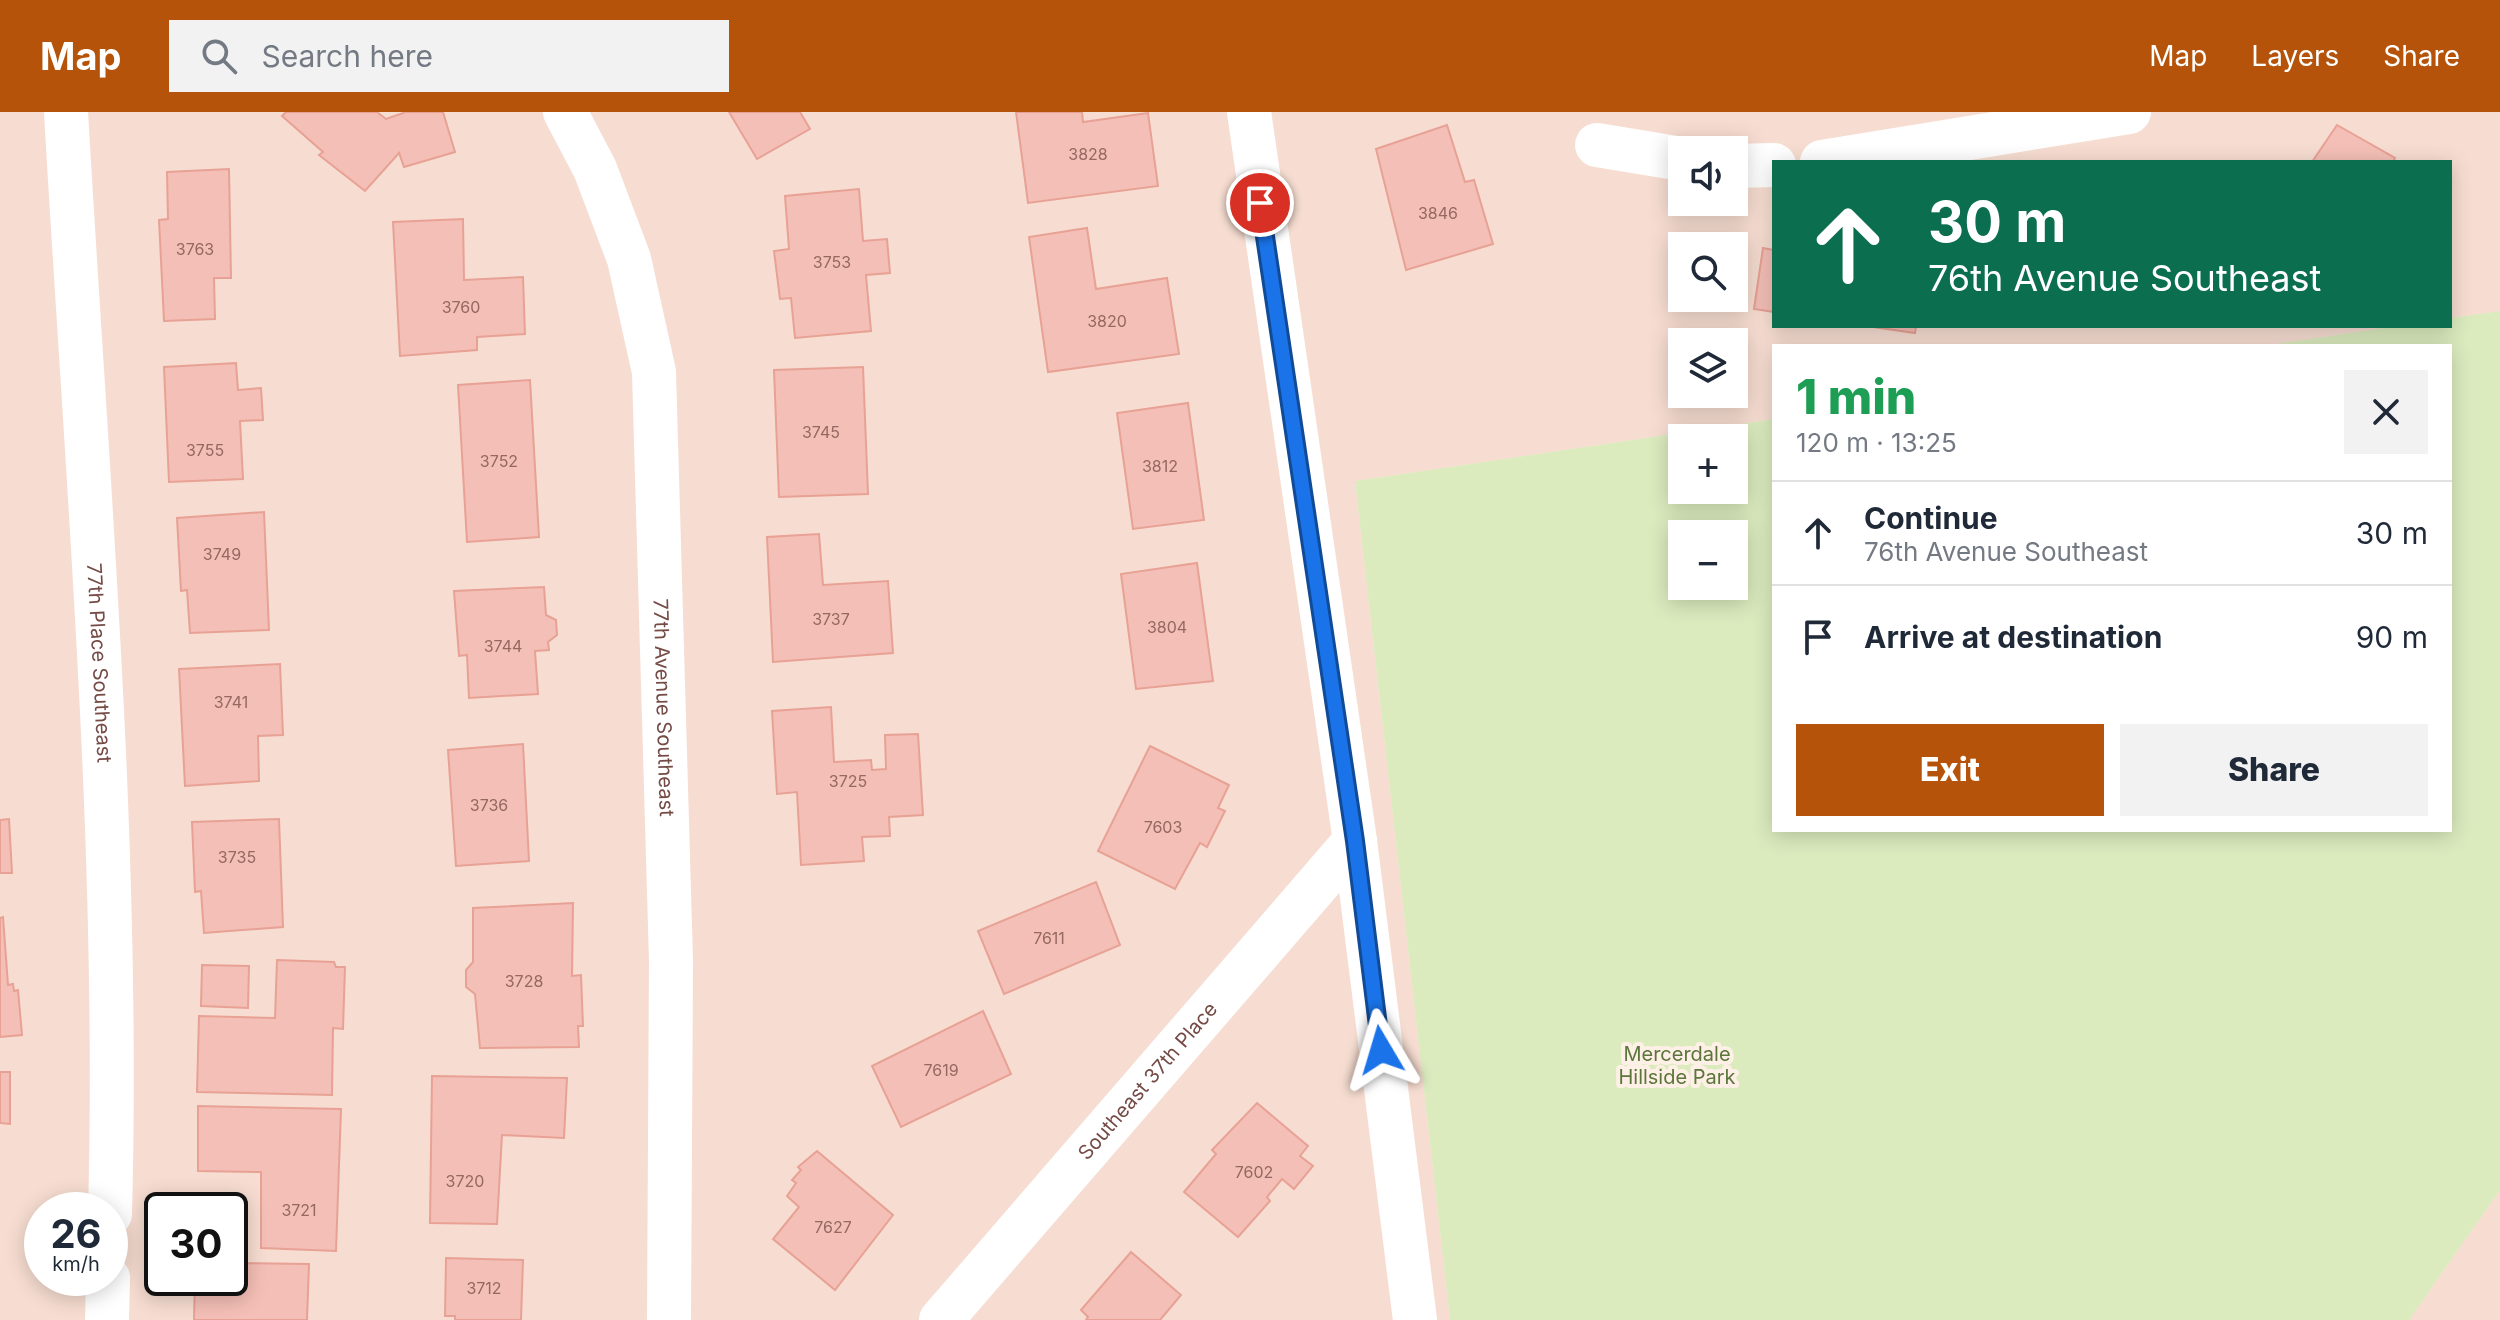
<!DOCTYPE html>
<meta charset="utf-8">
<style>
:root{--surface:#fff;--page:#f2f2f3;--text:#1f2937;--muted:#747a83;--line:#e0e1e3;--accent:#b45309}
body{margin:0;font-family:Inter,sans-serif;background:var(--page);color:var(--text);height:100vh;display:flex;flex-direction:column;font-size:30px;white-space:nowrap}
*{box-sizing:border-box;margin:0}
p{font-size:26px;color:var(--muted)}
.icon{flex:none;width:44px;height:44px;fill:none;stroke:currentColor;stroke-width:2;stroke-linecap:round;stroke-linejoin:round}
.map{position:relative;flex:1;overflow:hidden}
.side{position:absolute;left:1772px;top:232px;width:680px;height:488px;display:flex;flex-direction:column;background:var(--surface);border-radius:0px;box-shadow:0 4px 20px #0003}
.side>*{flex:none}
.hud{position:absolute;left:1772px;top:48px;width:680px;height:168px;border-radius:0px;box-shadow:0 4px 20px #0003;background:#0b6e4f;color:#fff;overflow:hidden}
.fabs{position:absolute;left:1668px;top:24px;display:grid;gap:16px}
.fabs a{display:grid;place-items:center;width:80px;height:80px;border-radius:0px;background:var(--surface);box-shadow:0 4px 20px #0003;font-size:40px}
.speed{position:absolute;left:24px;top:1080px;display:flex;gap:16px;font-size:40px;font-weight:700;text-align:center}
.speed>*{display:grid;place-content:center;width:104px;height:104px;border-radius:50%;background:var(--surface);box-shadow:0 4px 20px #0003;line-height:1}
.speed small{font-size:20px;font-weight:400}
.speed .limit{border:4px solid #111;border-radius:12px;background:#fff;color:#111}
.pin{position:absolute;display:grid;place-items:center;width:68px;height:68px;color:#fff;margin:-34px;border:4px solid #fff;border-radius:50%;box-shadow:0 2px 8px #0007}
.me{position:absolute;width:88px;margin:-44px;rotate:353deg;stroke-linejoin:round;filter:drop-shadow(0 0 6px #0008)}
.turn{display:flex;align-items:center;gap:28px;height:168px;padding:0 24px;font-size:36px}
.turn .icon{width:104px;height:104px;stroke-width:2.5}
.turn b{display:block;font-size:56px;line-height:68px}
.round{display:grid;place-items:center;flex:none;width:84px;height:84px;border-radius:0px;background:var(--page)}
.headline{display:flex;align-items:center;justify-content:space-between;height:136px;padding:0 24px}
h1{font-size:48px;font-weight:800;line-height:60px;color:#1e9e55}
.button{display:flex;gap:16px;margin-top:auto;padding:16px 24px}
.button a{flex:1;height:92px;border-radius:0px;background:var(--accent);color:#fff;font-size:32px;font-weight:800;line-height:92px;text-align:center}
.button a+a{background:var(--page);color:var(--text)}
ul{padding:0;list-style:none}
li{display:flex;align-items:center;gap:24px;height:104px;padding:0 24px;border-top:2px solid var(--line)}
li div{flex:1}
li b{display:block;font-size:30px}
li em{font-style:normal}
header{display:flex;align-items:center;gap:48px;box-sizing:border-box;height:112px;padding:0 40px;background:var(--accent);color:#fff}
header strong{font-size:38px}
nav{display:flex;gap:44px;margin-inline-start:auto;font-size:28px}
.search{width:560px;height:72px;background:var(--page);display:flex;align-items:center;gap:20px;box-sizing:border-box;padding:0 28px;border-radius:0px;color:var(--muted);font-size:30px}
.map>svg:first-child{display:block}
</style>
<header>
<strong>Map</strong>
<div class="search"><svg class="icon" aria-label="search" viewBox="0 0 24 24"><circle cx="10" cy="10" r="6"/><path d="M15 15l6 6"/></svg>Search here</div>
<nav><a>Map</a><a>Layers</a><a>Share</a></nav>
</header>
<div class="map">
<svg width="2500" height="1208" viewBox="0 0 2500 1208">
<rect width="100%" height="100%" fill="#fdebdf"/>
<!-- residential -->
<g fill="#f7ddd1" fill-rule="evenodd">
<path d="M 0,0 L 2500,0 L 2500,199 L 2450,206 L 2450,50 L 1774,50 L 1774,214 L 2397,214 L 2262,234 L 1774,234 L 1774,307 L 1355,369 L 1450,1208 L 0,1208 ZM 1682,38 L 1734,38 L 1734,90 L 1682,90 ZM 1682,134 L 1734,134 L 1734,186 L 1682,186 ZM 1682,230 L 1734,230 L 1734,282 L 1682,282 ZM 42,1098 L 110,1098 L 110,1166 L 42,1166 ZM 162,1098 L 230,1098 L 230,1166 L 162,1166 Z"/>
<path d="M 2500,1078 L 2500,1208 L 2409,1208 Z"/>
</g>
<!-- green -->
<path fill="#dbebbe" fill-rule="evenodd" d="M 2500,199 L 2500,1078 L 2409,1208 L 1450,1208 L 1355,369 L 1774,307 L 1774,718 L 2450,718 L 2450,234 L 2262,234 L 2397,214 L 2450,214 L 2450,206 ZM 1682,326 L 1734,326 L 1734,378 L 1682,378 ZM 1682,422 L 1734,422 L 1734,474 L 1682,474 Z"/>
<!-- building -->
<g fill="#f4bfb6" stroke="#e8a195" stroke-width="2">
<path d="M 286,0 L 377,0 L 386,7 L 406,0 L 443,0 L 455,40 L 404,55 L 399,41 L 365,79 L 319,43 L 323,40 L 282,4 Z"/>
<path d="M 729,0 L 800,0 L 810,17 L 757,47 Z"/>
<path d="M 1016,0 L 1082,0 L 1083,10 L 1148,1 L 1158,74 L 1028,91 Z"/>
<path d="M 1447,13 L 1465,70 L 1474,68 L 1493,132 L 1406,158 L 1376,37 Z"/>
<path d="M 2337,13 L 2395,46 L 2393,50 L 2312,50 Z"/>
<path d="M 229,57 L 231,166 L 214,166 L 215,207 L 164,209 L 159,108 L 168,107 L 167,60 Z"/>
<path d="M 859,77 L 863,129 L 887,127 L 890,161 L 866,163 L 871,219 L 795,226 L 791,186 L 780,187 L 774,139 L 789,137 L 785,84 Z"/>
<path d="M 463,107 L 464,168 L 523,165 L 525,222 L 477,225 L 477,238 L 400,244 L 393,110 Z"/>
<path d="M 1087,116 L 1096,177 L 1167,166 L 1179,242 L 1048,260 L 1029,125 Z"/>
<path d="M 1763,136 L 1774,138 L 1774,200 L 1754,197 Z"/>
<path d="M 1866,214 L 1916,214 L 1915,221 Z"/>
<path d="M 236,251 L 238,278 L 261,276 L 263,308 L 240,309 L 243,367 L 169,370 L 164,255 Z"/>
<path d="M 863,255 L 868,382 L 779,385 L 774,258 Z"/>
<path d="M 530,268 L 539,425 L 467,430 L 458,273 Z"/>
<path d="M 1188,291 L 1204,408 L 1133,417 L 1117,301 Z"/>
<path d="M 264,400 L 269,518 L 190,521 L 187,478 L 181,479 L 177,406 Z"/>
<path d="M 819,422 L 823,473 L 888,469 L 893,541 L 773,550 L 767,425 Z"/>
<path d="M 1197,451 L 1213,569 L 1136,577 L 1121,462 Z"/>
<path d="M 544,475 L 546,503 L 556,508 L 557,523 L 548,530 L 549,538 L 535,539 L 538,582 L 469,586 L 467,543 L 459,544 L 454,479 Z"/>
<path d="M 280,552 L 283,623 L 258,624 L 259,669 L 185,674 L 179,557 Z"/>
<path d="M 831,595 L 834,650 L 871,648 L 872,658 L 886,657 L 885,623 L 918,622 L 923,703 L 889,705 L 890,724 L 862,725 L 864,749 L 801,753 L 797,680 L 777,682 L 772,599 Z"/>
<path d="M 523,632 L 529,749 L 456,754 L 448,638 Z"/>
<path d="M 1150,634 L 1229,673 L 1218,696 L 1225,699 L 1207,735 L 1200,731 L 1175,777 L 1098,739 Z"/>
<path d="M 9,707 L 12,761 L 0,761 L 0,708 Z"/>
<path d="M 279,707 L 283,815 L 204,821 L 201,779 L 195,780 L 192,710 Z"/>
<path d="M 1096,770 L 1120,833 L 1004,882 L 978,819 Z"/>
<path d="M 573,791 L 572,864 L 581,863 L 583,914 L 578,914 L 579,935 L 480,936 L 475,882 L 466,875 L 466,858 L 473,850 L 473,796 Z"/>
<path d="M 3,805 L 8,873 L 13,872 L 14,879 L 18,878 L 22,923 L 0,925 L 0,806 Z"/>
<path d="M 277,848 L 334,850 L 336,855 L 345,855 L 343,917 L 333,916 L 332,983 L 197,980 L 199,904 L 275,906 Z"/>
<path d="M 202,853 L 249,854 L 248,896 L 201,894 Z"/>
<path d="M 983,899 L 1011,962 L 901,1015 L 872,954 Z"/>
<path d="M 0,960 L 10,960 L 10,1012 L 0,1011 Z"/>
<path d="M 432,964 L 567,966 L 564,1026 L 502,1023 L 497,1112 L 430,1111 Z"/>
<path d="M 1257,991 L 1308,1034 L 1300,1044 L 1313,1054 L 1294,1077 L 1282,1067 L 1267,1085 L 1270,1089 L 1238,1125 L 1184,1080 L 1216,1042 L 1212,1038 Z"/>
<path d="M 198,994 L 341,997 L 336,1139 L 261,1136 L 261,1060 L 198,1059 Z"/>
<path d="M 817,1039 L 893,1103 L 835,1178 L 773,1127 L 799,1095 L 787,1084 L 796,1071 L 792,1068 L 801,1058 L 798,1055 Z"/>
<path d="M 1131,1140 L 1181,1183 L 1160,1208 L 1086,1208 L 1088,1205 L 1081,1198 Z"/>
<path d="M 446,1146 L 523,1148 L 521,1208 L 455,1208 L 455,1204 L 445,1204 Z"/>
<path d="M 230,1151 L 309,1152 L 307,1208 L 194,1208 L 195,1166 L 230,1166 Z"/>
</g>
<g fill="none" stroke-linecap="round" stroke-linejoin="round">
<!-- minor -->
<g stroke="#fff" stroke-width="44">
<path id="s1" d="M 66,0 C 87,367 120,735 110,1102"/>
<path id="s2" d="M 565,0 L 595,57 L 629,147 L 654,260 L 671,849 L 669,1208"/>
<path d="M 1249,0 L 1355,729 L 1415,1208"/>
<path d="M 1597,33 L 1682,47"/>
<path d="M 1822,50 L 2129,0"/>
<path d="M 1734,54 L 1774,53"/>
<path d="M 107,1208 L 108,1166"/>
<path id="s3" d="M 941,1208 L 1355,729"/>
</g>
</g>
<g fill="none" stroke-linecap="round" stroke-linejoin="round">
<!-- route casing -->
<g stroke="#114b97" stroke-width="20">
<path id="route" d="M 1260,91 L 1355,729 L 1381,938"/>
</g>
<!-- route -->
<use href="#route" stroke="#1a73e8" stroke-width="14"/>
</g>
<g text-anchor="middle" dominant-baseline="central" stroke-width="8" stroke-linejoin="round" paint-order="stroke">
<!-- number labels -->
<g font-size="16" fill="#956862">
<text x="1088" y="42">3828</text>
<text x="1438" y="101">3846</text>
<text x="195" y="137">3763</text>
<text x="832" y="150">3753</text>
<text x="461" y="195">3760</text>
<text x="1107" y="209">3820</text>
<text x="821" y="320">3745</text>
<text x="205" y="338">3755</text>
<text x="499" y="349">3752</text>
<text x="1160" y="354">3812</text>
<text x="222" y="442">3749</text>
<text x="831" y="507">3737</text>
<text x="1167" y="515">3804</text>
<text x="503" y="534">3744</text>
<text x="231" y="590">3741</text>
<text x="848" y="669">3725</text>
<text x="489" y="693">3736</text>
<text x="1163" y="715">7603</text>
<text x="237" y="745">3735</text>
<text x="1049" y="826">7611</text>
<text x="524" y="869">3728</text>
<text x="941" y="958">7619</text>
<text x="1254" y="1060">7602</text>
<text x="465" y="1069">3720</text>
<text x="299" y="1098">3721</text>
<text x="833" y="1115">7627</text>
<text x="484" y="1176">3712</text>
</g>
<!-- street labels -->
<g font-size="20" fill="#754b46" stroke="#fff0e7">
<text stroke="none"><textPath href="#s1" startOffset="552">77th Place Southeast</textPath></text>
<text stroke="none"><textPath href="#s2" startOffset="612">77th Avenue Southeast</textPath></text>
<text stroke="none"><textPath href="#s3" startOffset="316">Southeast 37th Place</textPath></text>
</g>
<!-- park labels -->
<g font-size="20" fill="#5b763b" stroke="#fff0e7">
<text x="1677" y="942">Mercerdale<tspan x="1677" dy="23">Hillside Park</tspan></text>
</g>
</g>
</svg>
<div class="fabs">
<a><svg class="icon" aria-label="sound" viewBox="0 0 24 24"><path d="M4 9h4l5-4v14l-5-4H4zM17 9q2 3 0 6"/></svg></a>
<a><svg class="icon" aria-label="search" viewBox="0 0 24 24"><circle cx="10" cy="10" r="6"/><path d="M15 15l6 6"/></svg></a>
<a><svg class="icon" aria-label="layers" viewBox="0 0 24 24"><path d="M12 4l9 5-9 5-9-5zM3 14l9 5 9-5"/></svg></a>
<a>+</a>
<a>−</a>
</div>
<div class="speed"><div>26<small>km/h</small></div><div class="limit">30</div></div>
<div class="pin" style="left:1260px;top:91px;background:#d93025"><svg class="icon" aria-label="arrive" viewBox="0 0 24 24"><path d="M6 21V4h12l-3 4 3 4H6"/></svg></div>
<svg class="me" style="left:1381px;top:938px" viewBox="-20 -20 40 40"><path d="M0-17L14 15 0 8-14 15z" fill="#1a73e8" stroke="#fff" stroke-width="4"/></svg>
<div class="hud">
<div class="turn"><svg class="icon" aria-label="ahead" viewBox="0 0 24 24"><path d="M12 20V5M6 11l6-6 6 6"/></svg><div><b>30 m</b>76th Avenue Southeast</div></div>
</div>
<section class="side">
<div class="headline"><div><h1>1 min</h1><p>120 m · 13:25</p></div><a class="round"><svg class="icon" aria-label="close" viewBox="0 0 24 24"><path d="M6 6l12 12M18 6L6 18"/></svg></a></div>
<ul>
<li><svg class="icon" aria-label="ahead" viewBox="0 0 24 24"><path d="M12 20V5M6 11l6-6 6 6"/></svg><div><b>Continue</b><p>76th Avenue Southeast</p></div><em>30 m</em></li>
<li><svg class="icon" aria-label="arrive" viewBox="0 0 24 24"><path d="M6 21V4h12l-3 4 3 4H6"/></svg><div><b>Arrive at destination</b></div><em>90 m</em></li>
</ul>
<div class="button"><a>Exit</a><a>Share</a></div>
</section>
</div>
